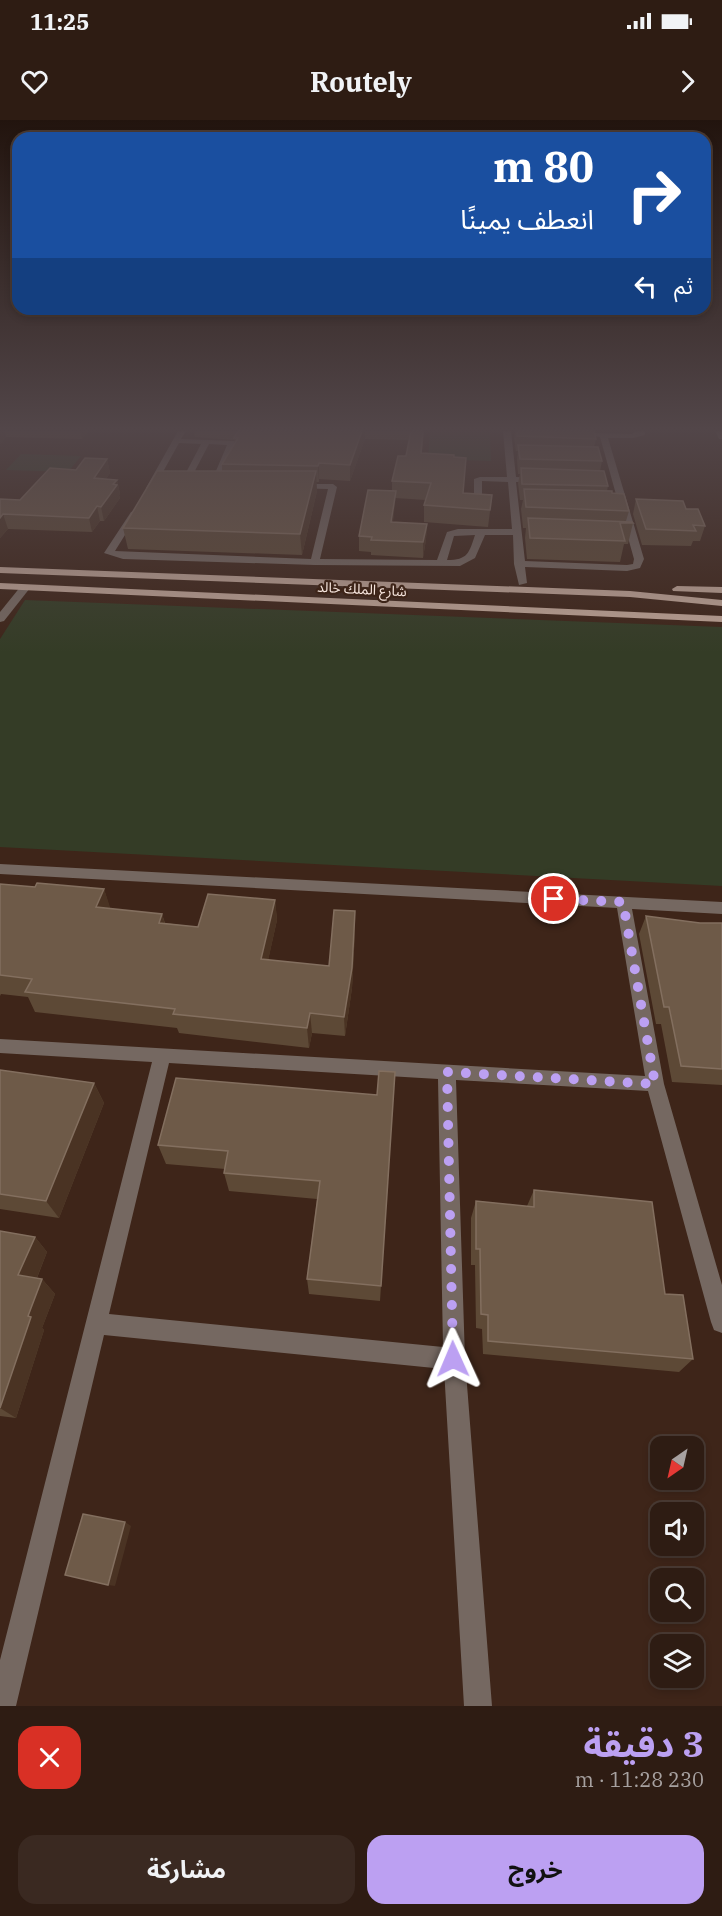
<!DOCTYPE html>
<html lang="ar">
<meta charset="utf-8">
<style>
:root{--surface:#2e1c13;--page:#3a2921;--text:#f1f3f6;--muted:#a7a1a0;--line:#493a33;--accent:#bca0f2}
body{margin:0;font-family:"IBM Plex Serif","Noto Sans Arabic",serif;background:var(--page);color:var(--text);direction:rtl;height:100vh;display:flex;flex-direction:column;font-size:22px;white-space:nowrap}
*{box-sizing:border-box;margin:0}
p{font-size:20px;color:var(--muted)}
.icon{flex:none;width:33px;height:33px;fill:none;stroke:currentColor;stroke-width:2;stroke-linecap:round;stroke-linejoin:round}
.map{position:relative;height:1586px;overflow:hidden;direction:ltr}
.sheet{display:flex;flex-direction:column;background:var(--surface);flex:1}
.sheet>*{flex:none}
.banner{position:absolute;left:12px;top:12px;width:699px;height:183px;border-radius:18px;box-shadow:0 3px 9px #0003,0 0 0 2px var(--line);direction:rtl;background:#1a4fa0;color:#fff;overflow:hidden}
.needle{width:39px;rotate:214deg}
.controls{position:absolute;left:650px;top:1316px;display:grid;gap:12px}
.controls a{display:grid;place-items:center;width:54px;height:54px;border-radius:12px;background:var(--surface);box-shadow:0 3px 9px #0003,0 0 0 2px var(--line);font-size:30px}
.pin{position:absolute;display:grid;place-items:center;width:51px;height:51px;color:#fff;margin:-26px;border:3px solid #fff;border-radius:50%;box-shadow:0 2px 6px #0007}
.me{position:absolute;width:66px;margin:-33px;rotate:359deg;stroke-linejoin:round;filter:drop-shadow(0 0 4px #0008)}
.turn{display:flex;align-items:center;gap:21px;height:126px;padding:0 18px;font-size:27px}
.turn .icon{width:78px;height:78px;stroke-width:2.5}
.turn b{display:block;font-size:42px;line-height:51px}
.then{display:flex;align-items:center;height:57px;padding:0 18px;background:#0003;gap:12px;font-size:22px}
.round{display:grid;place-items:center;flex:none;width:63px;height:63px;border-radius:18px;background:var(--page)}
.head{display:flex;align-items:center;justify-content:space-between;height:102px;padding:0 18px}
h1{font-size:36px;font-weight:700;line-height:45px;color:var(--accent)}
.primary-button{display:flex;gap:12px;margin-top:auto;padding:12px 18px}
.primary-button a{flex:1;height:69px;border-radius:18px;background:var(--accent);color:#111;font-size:24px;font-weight:700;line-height:69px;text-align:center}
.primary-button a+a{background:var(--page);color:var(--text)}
.status{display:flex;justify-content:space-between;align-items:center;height:42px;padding:0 30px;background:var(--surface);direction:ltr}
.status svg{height:16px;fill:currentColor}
header{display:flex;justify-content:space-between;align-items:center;height:78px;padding:0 18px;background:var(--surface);font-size:27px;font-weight:700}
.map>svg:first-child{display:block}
</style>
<div class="status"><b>11:25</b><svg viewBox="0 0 49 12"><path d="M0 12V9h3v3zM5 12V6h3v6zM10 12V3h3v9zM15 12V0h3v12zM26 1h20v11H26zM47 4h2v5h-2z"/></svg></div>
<header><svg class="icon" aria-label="forward" viewBox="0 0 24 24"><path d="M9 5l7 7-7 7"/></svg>Routely<svg class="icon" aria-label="heart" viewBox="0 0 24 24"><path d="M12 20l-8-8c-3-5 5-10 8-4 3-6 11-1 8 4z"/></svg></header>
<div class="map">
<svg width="722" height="1586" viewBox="0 0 722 1586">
<rect width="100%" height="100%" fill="#3e2519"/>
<!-- green -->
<g fill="#343c26">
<path d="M 430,311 L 490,311 L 491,341 L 428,339 Z"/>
<path d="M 21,334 L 81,336 L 68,352 L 6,350 Z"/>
<path d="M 25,480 L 722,507 L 722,766 L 0,727 L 0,519 Z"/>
</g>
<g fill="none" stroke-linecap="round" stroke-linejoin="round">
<!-- minor -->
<g fill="#756861" fill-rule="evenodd">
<path d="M 178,311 L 186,311 L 181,319 L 235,321 L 217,367 L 210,365 L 227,325 L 209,324 L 188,364 L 184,366 L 180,364 L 201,324 L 179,323 L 154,368 L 147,370 L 146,368 Z"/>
<path d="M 503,311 L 511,311 L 516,357 L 538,358 L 542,360 L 538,362 L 516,362 L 525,441 L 627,445 L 633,444 L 634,439 L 600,317 L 590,315 L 594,313 L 632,314 L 636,311 L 645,311 L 645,315 L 633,318 L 608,318 L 644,439 L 640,448 L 627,451 L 525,447 L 527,463 L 519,465 L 514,444 L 513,415 L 485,415 L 475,438 L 460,446 L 315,445 L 123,439 L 104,433 L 131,392 L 134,391 L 138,394 L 115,431 L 311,439 L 328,369 L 293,368 L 292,366 L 296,364 L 333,364 L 337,367 L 320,439 L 437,440 L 447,412 L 458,409 L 512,409 L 508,362 L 482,361 L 482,381 L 478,384 L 474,381 L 474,359 L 480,357 L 507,357 ZM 475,415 C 469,433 468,440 447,440 L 454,416 Z"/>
<path d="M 715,311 L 722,311 L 722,319 L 719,319 Z"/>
<path d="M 21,466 L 30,468 L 4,501 L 0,502 L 0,492 Z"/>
<path d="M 0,744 L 722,782 L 722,794 L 632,789 L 664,964 L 722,1165 L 722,1213 L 714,1210 L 711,1202 L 648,971 L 456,960 L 465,1239 L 492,1586 L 464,1586 L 444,1249 L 104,1215 L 16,1586 L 0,1586 L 0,1540 L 152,942 L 0,933 L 0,919 L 645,956 L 617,788 L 0,754 ZM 169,943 L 438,959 L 443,1227 L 109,1194 Z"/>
</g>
<!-- major -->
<g fill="#bda395" fill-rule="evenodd">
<path d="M 0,447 L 630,471 L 722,480 L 722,486 L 630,477 L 0,453 Z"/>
<path d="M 0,463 L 722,496 L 722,502 L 0,469 Z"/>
<path d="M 677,466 L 722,467 L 722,473 L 673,471 L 672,469 Z"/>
</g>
</g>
<!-- wall -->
<g fill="#5d4936">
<path d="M 0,311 L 88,311 L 82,319 L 6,317 L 0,324 Z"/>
<path d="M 194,311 L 424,311 L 422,333 L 454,337 L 463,373 L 492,375 L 488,407 L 424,402 L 424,385 L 426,380 L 395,378 L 393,402 L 427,404 L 426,419 L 423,438 L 371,435 L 371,432 L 359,431 L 359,416 L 392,371 L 392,361 L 406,336 L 409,320 L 365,319 L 350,361 L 319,359 L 319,362 L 316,362 L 317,371 L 302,435 L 128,429 L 123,408 L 222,351 L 222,344 L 235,324 L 234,320 L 195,317 Z"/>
<path d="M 515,311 L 594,311 L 596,319 L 594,327 L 602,341 L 600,351 L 608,366 L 607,371 L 612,373 L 629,391 L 626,401 L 633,403 L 628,424 L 624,424 L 620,442 L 527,439 L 525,418 L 526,408 L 523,408 L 521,389 L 523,380 L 520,380 L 518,363 L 520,354 L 518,354 L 517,339 L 518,331 L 516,331 L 514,318 Z"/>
<path d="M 107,339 L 110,353 L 106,359 L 117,360 L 120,374 L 119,375 L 120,378 L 104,401 L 100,401 L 92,412 L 8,409 L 0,418 L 0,379 L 20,380 L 76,350 Z"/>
<path d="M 636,379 L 686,389 L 705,406 L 700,421 L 693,421 L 691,426 L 642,425 L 633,394 Z"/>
<path d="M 0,764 L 35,767 L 104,769 L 110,789 L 162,794 L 165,803 L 198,807 L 275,780 L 277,800 L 268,840 L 329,846 L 355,791 L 355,812 L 352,868 L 345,916 L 312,913 L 309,928 L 179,913 L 177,908 L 35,892 L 28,877 L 1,874 L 0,876 Z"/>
<path d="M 646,796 L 700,803 L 722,803 L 722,965 L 672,962 L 661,904 L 656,904 L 639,814 Z"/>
<path d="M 0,950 L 94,963 L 104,983 L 59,1098 L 0,1089 Z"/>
<path d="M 395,952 L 380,1181 L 309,1174 L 307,1159 L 317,1079 L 229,1071 L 224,1053 L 225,1049 L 166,1044 L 158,1025 L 377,975 Z"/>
<path d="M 534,1070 L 665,1174 L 693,1239 L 679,1252 L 483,1234 L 482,1209 L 476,1208 L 475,1145 L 471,1145 L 471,1098 L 476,1081 L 527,1086 Z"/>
<path d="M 0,1111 L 35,1117 L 47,1132 L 37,1158 L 42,1159 L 55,1174 L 42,1208 L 44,1210 L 16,1298 L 0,1296 Z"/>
</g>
<!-- shaded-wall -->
<g fill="#4a3323">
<path d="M 0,311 L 5,311 L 6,317 L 0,324 Z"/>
<path d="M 80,311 L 88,311 L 82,319 Z"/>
<path d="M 362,311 L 365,311 L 365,319 L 350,361 L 350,345 Z"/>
<path d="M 107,339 L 110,353 L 97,372 L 94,358 Z"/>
<path d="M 319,343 L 319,362 L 318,346 Z"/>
<path d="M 316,351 L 317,371 L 302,435 L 300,414 Z"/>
<path d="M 117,360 L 120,374 L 119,375 L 120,378 L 104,401 L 101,387 L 113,364 Z"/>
<path d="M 396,371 L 395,386 L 390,417 L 391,402 Z"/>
<path d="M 97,386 L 100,401 L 92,412 L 89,398 Z"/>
<path d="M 3,394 L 8,409 L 0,418 L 0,398 Z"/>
<path d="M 427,404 L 426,419 L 423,438 L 423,422 Z"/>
<path d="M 104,769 L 111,790 L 96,787 Z"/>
<path d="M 275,780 L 277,800 L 264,859 L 261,839 Z"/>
<path d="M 355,791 L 355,812 L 352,868 L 345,916 L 344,897 Z"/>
<path d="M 162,794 L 168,815 L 159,803 Z"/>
<path d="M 310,893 L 312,913 L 309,928 L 307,908 Z"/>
<path d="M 94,963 L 104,983 L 59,1098 L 46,1081 Z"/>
<path d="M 35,1117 L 47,1132 L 32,1170 L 18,1155 Z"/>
<path d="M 42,1159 L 55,1174 L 42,1208 L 44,1210 L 16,1298 L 0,1288 L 28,1196 Z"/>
<path d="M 125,1402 L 131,1406 L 115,1466 L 108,1465 Z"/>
</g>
<!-- building -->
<g fill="#6e5a48" stroke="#836f5f" stroke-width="1.5">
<path d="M 238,311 L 362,311 L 350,345 L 319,343 L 318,346 L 222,344 L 238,318 L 234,318 Z"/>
<path d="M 411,311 L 423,311 L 421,333 L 454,335 L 454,337 L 466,338 L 463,373 L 492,375 L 490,390 L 424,385 L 431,363 L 392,361 L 398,336 L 406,336 Z"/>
<path d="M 517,311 L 594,311 L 596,319 L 517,316 Z"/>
<path d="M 518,325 L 598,327 L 602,341 L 520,339 Z"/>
<path d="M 85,338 L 107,339 L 94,358 L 117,360 L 113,364 L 117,365 L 101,387 L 97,386 L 89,398 L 3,394 L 0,398 L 0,379 L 20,380 L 50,348 L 76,350 Z"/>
<path d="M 521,348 L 604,351 L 608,366 L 522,364 Z"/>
<path d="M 157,351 L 316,351 L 300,414 L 123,408 Z"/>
<path d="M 524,369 L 612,371 L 612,373 L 624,374 L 629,391 L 526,387 Z"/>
<path d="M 368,370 L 396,371 L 391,402 L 427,404 L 423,422 L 371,420 L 372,417 L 359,416 Z"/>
<path d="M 636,379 L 683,381 L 686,389 L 698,389 L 705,406 L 693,405 L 696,411 L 646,409 Z"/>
<path d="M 528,398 L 632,402 L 633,403 L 620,403 L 625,421 L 530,418 Z"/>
<path d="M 37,763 L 104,769 L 96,787 L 162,794 L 159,803 L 198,807 L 208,774 L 275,780 L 261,839 L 329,846 L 334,790 L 355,791 L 352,848 L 344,897 L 310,893 L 307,908 L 173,894 L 175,889 L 25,872 L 32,859 L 0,855 L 0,764 L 35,767 Z"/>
<path d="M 646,796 L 700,803 L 722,803 L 722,949 L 681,946 L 669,887 L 664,887 Z"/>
<path d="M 0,950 L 94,963 L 46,1081 L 0,1074 Z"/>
<path d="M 379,951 L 395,952 L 381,1166 L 307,1159 L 320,1061 L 224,1053 L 228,1031 L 158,1025 L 176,958 L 377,975 Z"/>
<path d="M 534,1070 L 652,1082 L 665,1174 L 683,1175 L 693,1239 L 488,1221 L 488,1195 L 481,1194 L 480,1129 L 476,1129 L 476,1081 L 534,1087 Z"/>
<path d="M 0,1111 L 35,1117 L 18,1155 L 42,1159 L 28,1196 L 31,1197 L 0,1288 Z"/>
<path d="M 83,1394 L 125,1402 L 108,1465 L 65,1455 Z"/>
</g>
<!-- sky -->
<linearGradient id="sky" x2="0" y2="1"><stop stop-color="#22140e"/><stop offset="0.58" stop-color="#524649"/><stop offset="1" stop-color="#524649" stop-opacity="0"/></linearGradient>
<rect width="722" height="533" fill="url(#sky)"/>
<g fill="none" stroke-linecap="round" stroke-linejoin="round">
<!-- route -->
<path stroke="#bca0f2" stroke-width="10" stroke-dasharray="0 18" d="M 453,1239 L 447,952 L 655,964 L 623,782 L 554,779"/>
</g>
<g text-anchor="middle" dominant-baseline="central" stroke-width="4.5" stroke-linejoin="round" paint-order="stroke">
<!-- far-street labels -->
<g font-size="14" fill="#f6e5dd" stroke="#3e2519">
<text transform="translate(362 469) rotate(3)">شارع الملك خالد</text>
</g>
</g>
</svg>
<div class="controls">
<a><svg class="needle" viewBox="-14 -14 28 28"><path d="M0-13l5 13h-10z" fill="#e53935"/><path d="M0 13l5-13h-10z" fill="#a7a1a0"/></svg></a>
<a><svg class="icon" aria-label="sound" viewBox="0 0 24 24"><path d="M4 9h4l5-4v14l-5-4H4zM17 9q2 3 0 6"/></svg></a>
<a><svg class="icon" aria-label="search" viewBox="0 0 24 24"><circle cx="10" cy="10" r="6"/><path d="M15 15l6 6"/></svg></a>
<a><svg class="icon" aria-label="layers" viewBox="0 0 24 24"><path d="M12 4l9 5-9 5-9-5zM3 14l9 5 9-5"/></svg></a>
</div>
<div class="pin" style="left:554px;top:779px;background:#d93025"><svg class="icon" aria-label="arrive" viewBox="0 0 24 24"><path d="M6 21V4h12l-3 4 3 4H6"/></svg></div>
<svg class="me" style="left:453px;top:1239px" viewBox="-20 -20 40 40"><path d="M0-17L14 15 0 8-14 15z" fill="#bca0f2" stroke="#fff" stroke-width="4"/></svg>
<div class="banner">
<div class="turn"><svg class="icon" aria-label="right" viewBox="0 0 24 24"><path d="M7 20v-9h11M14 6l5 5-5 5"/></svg><div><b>80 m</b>انعطف يمينًا</div></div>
<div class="then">ثم<svg class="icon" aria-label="left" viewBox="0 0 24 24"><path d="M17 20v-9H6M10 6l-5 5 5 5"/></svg></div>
</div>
</div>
<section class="sheet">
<div class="head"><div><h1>3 دقيقة</h1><p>230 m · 11:28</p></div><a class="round" style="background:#d93025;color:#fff"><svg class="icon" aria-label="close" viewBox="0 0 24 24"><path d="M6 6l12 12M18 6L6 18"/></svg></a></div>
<div class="primary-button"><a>خروج</a><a>مشاركة</a></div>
</section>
